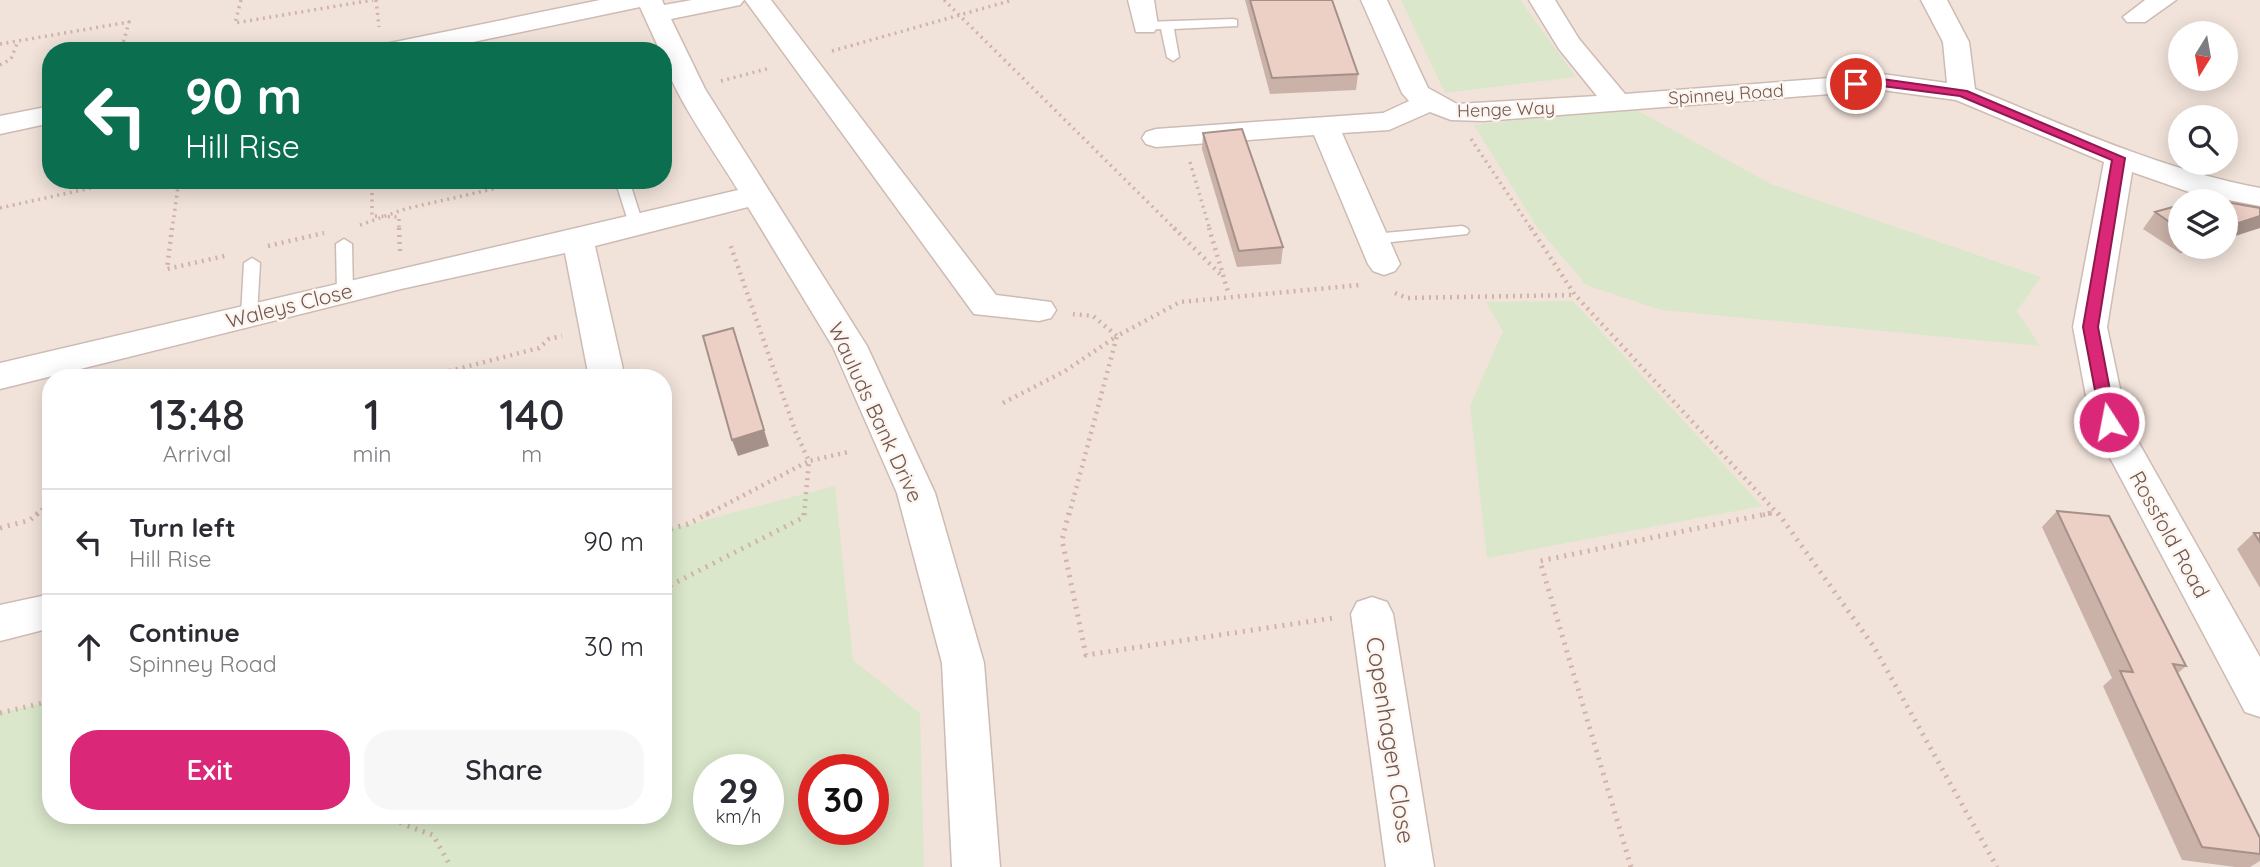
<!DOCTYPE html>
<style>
:root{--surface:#fff;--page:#f7f7f7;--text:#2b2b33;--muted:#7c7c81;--line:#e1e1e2;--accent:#db2777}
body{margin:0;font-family:Quicksand,sans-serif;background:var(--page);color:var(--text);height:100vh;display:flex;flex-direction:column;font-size:26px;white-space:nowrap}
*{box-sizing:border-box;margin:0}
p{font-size:23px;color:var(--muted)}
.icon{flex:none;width:38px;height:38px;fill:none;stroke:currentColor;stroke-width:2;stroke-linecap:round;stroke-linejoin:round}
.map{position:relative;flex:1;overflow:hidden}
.sheet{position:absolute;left:42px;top:369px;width:630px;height:455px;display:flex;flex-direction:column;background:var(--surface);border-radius:28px;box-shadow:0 4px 18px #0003}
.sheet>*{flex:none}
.guide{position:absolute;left:42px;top:42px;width:630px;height:147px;border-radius:28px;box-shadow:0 4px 18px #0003;background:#0b6e4f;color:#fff;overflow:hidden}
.needle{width:46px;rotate:191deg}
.controls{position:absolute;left:2168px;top:21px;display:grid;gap:14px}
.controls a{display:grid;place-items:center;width:70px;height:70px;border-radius:50%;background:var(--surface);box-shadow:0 4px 18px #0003;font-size:35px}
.speed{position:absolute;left:693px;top:754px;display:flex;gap:14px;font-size:35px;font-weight:700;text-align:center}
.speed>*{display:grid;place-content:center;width:91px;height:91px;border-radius:50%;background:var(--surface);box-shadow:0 4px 18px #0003;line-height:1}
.speed small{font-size:18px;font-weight:400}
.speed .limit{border:10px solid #d22;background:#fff;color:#111}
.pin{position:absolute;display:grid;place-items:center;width:60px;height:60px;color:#fff;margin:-30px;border:4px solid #fff;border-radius:50%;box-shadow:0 2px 7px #0007}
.me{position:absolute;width:77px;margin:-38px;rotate:349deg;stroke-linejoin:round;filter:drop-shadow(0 0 5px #0008)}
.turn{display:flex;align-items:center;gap:24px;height:147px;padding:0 28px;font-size:32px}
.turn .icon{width:91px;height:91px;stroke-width:2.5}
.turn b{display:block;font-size:49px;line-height:60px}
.eta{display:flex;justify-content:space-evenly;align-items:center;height:119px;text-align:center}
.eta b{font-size:42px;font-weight:600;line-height:49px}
.primary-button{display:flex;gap:14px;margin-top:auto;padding:14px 28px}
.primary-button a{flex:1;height:80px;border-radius:28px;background:var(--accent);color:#fff;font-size:28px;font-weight:600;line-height:80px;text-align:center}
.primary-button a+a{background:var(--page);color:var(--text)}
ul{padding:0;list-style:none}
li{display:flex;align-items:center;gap:21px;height:105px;padding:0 28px;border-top:2px solid var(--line)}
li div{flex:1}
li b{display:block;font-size:26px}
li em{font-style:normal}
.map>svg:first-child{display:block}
</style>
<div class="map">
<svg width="2260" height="867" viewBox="0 0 2260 867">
<rect width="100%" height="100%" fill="#faf2ea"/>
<!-- residential -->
<path fill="#f1e3da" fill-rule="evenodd" d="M 0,0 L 2260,0 L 2260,867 L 0,867 ZM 2180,33 L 2226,33 L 2226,79 L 2180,79 ZM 51,51 L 663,51 L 663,180 L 51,180 ZM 2180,117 L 2226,117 L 2226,163 L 2180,163 ZM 2180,201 L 2226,201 L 2226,247 L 2180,247 ZM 51,378 L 663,378 L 663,816 L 51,816 ZM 709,770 L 768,770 L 768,830 L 709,830 ZM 814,770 L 873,770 L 873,830 L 814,830 Z"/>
<!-- green -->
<g fill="#dae7ca" fill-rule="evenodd">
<path d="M 1401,0 L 1520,0 L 1576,77 L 1445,93 Z"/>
<path d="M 1631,107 L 1771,184 L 2041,277 L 2017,311 L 2040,346 L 1661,310 L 1586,285 L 1537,227 L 1474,125 Z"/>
<path d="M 1573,301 L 1762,506 L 1487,558 L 1470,406 L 1503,331 L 1486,302 Z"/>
<path d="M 835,486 L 853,660 L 920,713 L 924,867 L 0,867 L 0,713 L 51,701 L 51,816 L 663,816 L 663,531 ZM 709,770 L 768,770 L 768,830 L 709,830 ZM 814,770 L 873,770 L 873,830 L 814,830 Z"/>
</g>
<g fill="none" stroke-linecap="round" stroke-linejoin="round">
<!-- lane casing -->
<g stroke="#cdbbb4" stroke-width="3">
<g id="lane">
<path d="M 1233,19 L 1237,20 L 1237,26 L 1174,29 L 1179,57 L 1173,61 L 1167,57 L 1161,29 L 1145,30 L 1139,26 L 1145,22 Z"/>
<path d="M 615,180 L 629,180 L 643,224 L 641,227 L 636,229 L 629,224 Z"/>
<path d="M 1462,226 L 1467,228 L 1469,231 L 1467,234 L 1373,244 L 1365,239 L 1373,234 Z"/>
<path d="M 344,239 L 352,244 L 353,292 L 345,297 L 337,292 L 336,244 Z"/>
<path d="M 252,258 L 260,263 L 257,315 L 249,320 L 241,315 L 244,263 Z"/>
</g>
</g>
<!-- street casing -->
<g stroke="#cdbbb4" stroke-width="3">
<g id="street">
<path d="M 600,0 L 662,0 L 664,5 L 692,0 L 744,0 L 740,5 L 671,19 L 705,89 L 867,346 L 935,493 L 984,663 L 1000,867 L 952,867 L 942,663 L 897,493 L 833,347 L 748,207 L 595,246 L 625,378 L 589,378 L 565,253 L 401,289 L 0,389 L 0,363 L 738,190 C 721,161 663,81 663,51 L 660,51 L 640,7 L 430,51 L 377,51 L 381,45 L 390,43 Z"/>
<path d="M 745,0 L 771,0 L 996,295 L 1051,302 L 1056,310 L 1051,318 L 1039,321 L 974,314 Z"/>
<path d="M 1128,0 L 1154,0 L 1158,26 L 1154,32 L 1136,32 Z"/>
<path d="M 1361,0 L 1387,0 L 1428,88 L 1457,104 L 1597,96 L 1559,49 L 1529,0 L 1555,0 L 1579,39 L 1625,94 L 1882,74 L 1947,83 L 1943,42 L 1921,0 L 1947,0 L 1969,42 L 1975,89 C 2069,127 2160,169 2260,188 L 2260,206 L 2192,193 L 2132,172 L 2107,327 L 2127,422 L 2260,657 L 2260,717 L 2245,712 L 2091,422 L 2073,327 L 2104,162 L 1956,100 L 1882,90 L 1483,121 L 1451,120 L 1430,112 L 1389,130 L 1342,133 L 1400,264 L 1395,271 L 1384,275 L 1373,271 L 1368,264 L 1314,135 L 1156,147 L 1146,144 L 1142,138 L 1146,132 L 1156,129 L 1383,113 L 1409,101 L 1402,93 Z"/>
<path d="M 2145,0 L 2176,0 L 2145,22 L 2127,22 L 2123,17 Z"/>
<path d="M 51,106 L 51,123 L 0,134 L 0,116 Z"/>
<path d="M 51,594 L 51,628 L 0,641 L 0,605 Z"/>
<path d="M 1372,597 L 1387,602 L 1393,614 L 1434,867 L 1386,867 L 1351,614 L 1357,602 Z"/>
</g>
</g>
<!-- path-far2 -->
<g stroke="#d1b2a8" stroke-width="3.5" stroke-dasharray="2 4.5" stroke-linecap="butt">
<path d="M 241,0 L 235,23 L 373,0"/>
<path d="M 376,0 L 379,27"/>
<path d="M 944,0 L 1176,230"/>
<path d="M 0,44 L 129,22 L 121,51"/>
<path d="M 832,51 L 1013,0"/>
<path d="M 0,65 L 11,59 L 18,41"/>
<path d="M 721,81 L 770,68"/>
<path d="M 1471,139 L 1532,230"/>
<path d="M 1190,162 L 1210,230"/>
<path d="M 372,180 L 372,216 L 399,217 L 399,230"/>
<path d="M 0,208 L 127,180"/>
<path d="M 360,225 L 405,209 L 532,180"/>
<path d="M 172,230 L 179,180"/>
</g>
<!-- path-far1 -->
<g stroke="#d1b2a8" stroke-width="4.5" stroke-dasharray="2 5" stroke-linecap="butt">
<path d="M 172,228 L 167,269 L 229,255"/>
<path d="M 399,228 L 400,251"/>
<path d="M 1174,228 L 1223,277"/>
<path d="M 1209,228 L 1229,295"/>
<path d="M 1531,228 L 1575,295 L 1779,515"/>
<path d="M 268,246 L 324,233"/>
<path d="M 1395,293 L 1407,298 L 1574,295"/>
<path d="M 174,378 L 176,365"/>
<path d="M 422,378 L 539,348 L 549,339 L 562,336"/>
<path d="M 1003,403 L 1065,371 L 1117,336 L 1093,316 L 1073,314"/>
<path d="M 36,515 L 51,502"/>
<path d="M 706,515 L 809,461 L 796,433 L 730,244"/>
<path d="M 804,515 L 809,461 L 848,452"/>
<path d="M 1069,515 L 1117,336 L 1180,302 L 1360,285"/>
<path d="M 1763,515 L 1776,512"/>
</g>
<!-- path -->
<g stroke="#d1b2a8" stroke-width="5" stroke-dasharray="2 6" stroke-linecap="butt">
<path d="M 1069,513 L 1062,540 L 1086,655 L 1333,618"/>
<path d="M 1778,513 L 1874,647 L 1997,867"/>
<path d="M 0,528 L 30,520 L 38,513"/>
<path d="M 663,531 L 688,524 L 709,513"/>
<path d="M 663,589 L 804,517 L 804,513"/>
<path d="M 0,713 L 51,701"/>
<path d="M 166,816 L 171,819"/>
<path d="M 396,816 L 402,824 L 433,835 L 451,867"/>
<path d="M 1631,867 L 1540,561 L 1771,513"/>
</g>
<!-- lane -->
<use href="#lane" fill="#fff" fill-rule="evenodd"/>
<!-- street -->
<use href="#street" fill="#fff" fill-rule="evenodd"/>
</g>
<!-- wall -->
<g fill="#cbb2a9">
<path d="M 1245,0 L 1332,0 L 1358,74 L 1356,90 L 1270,94 Z"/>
<path d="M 1203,133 L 1283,247 L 1281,264 L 1237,267 L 1202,149 Z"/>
<path d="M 2180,205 L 2180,247 L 2201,247 L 2180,253 L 2143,229 L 2155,212 Z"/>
<path d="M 2057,511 L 2186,666 L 2178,673 L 2260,838 L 2260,861 L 2250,867 L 2235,867 L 2182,860 L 2103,686 L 2112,678 L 2042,527 Z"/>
<path d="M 2254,533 L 2260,533 L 2260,588 L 2237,549 Z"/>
</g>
<!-- shaded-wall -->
<g fill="#a5918a">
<path d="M 2260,216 L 2260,228 L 2226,239 L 2226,227 Z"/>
<path d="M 2185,247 L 2201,247 L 2180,253 Z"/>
<path d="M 733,328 L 769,446 L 738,456 L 732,440 Z"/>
</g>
<!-- building -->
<g fill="#eccfc5" stroke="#a5918a" stroke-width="2">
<path d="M 1250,0 L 1332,0 L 1358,74 L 1272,78 Z"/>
<path d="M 1242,129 L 1283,247 L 1239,251 L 1203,133 Z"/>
<path d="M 2202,198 L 2221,201 L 2192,201 Z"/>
<path d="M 2226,202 L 2260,208 L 2260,216 L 2226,227 Z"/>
<path d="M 2180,205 L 2180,229 L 2155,212 Z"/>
<path d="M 733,328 L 764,430 L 732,440 L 703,336 Z"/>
<path d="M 2057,511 L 2109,516 L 2186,666 L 2173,664 L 2260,838 L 2260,854 L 2202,847 L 2120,671 L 2133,672 Z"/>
<path d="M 2254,533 L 2260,533 L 2260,542 Z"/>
</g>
<!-- route -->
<path fill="#db2777" stroke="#8e194d" stroke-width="2" d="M 1882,79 L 1967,91 L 2125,158 L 2098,327 L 2116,422 L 2114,426 L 2103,426 L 2101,422 L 2083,327 L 2112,160 L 1960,96 L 1882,86 L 1856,88 L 1850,84 L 1856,81 Z"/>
<g text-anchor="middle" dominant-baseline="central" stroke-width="5" stroke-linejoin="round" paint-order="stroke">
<!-- far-street labels -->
<g font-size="18" fill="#725750" stroke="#fdf6f0">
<text transform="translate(1726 94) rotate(-4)">Spinney Road</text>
<text transform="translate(1506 109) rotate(-2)">Henge Way</text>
</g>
<!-- street labels -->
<g font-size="21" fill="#725750" stroke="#fdf6f0">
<text transform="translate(289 305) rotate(-14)">Waleys Close</text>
<text transform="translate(876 412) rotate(65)">Wauluds Bank Drive</text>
<text transform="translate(2170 534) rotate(61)">Rossfold Road</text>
</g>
<!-- near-street labels -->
<g font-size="24" fill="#725750" stroke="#fdf6f0">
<text transform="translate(1391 740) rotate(81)">Copenhagen Close</text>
</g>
</g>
</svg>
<div class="controls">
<a><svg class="needle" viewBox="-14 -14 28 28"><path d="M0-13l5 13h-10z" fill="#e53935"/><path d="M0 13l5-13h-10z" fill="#7c7c81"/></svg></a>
<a><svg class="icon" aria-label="search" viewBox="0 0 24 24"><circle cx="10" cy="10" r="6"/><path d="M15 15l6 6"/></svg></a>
<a><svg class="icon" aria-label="layers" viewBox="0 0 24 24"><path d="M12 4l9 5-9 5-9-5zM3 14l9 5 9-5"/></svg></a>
</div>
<div class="speed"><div>29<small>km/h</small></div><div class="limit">30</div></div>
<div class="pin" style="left:1856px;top:84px;background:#d93025"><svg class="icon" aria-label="arrive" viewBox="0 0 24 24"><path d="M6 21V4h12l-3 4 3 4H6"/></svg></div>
<svg class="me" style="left:2109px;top:422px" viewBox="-20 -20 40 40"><circle r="17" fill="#db2777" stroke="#fff" stroke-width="3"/><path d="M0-11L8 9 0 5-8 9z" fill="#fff"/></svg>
<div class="guide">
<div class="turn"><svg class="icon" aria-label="left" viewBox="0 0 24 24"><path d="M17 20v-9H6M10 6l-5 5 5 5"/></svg><div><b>90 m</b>Hill Rise</div></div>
</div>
<section class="sheet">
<div class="eta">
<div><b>13:48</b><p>Arrival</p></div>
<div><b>1</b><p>min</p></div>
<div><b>140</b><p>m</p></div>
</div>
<ul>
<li><svg class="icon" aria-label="left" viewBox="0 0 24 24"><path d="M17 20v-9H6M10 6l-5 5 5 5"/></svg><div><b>Turn left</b><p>Hill Rise</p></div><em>90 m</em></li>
<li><svg class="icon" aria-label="ahead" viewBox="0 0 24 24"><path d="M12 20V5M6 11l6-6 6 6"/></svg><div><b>Continue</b><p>Spinney Road</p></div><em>30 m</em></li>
</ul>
<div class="primary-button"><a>Exit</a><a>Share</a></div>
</section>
</div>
